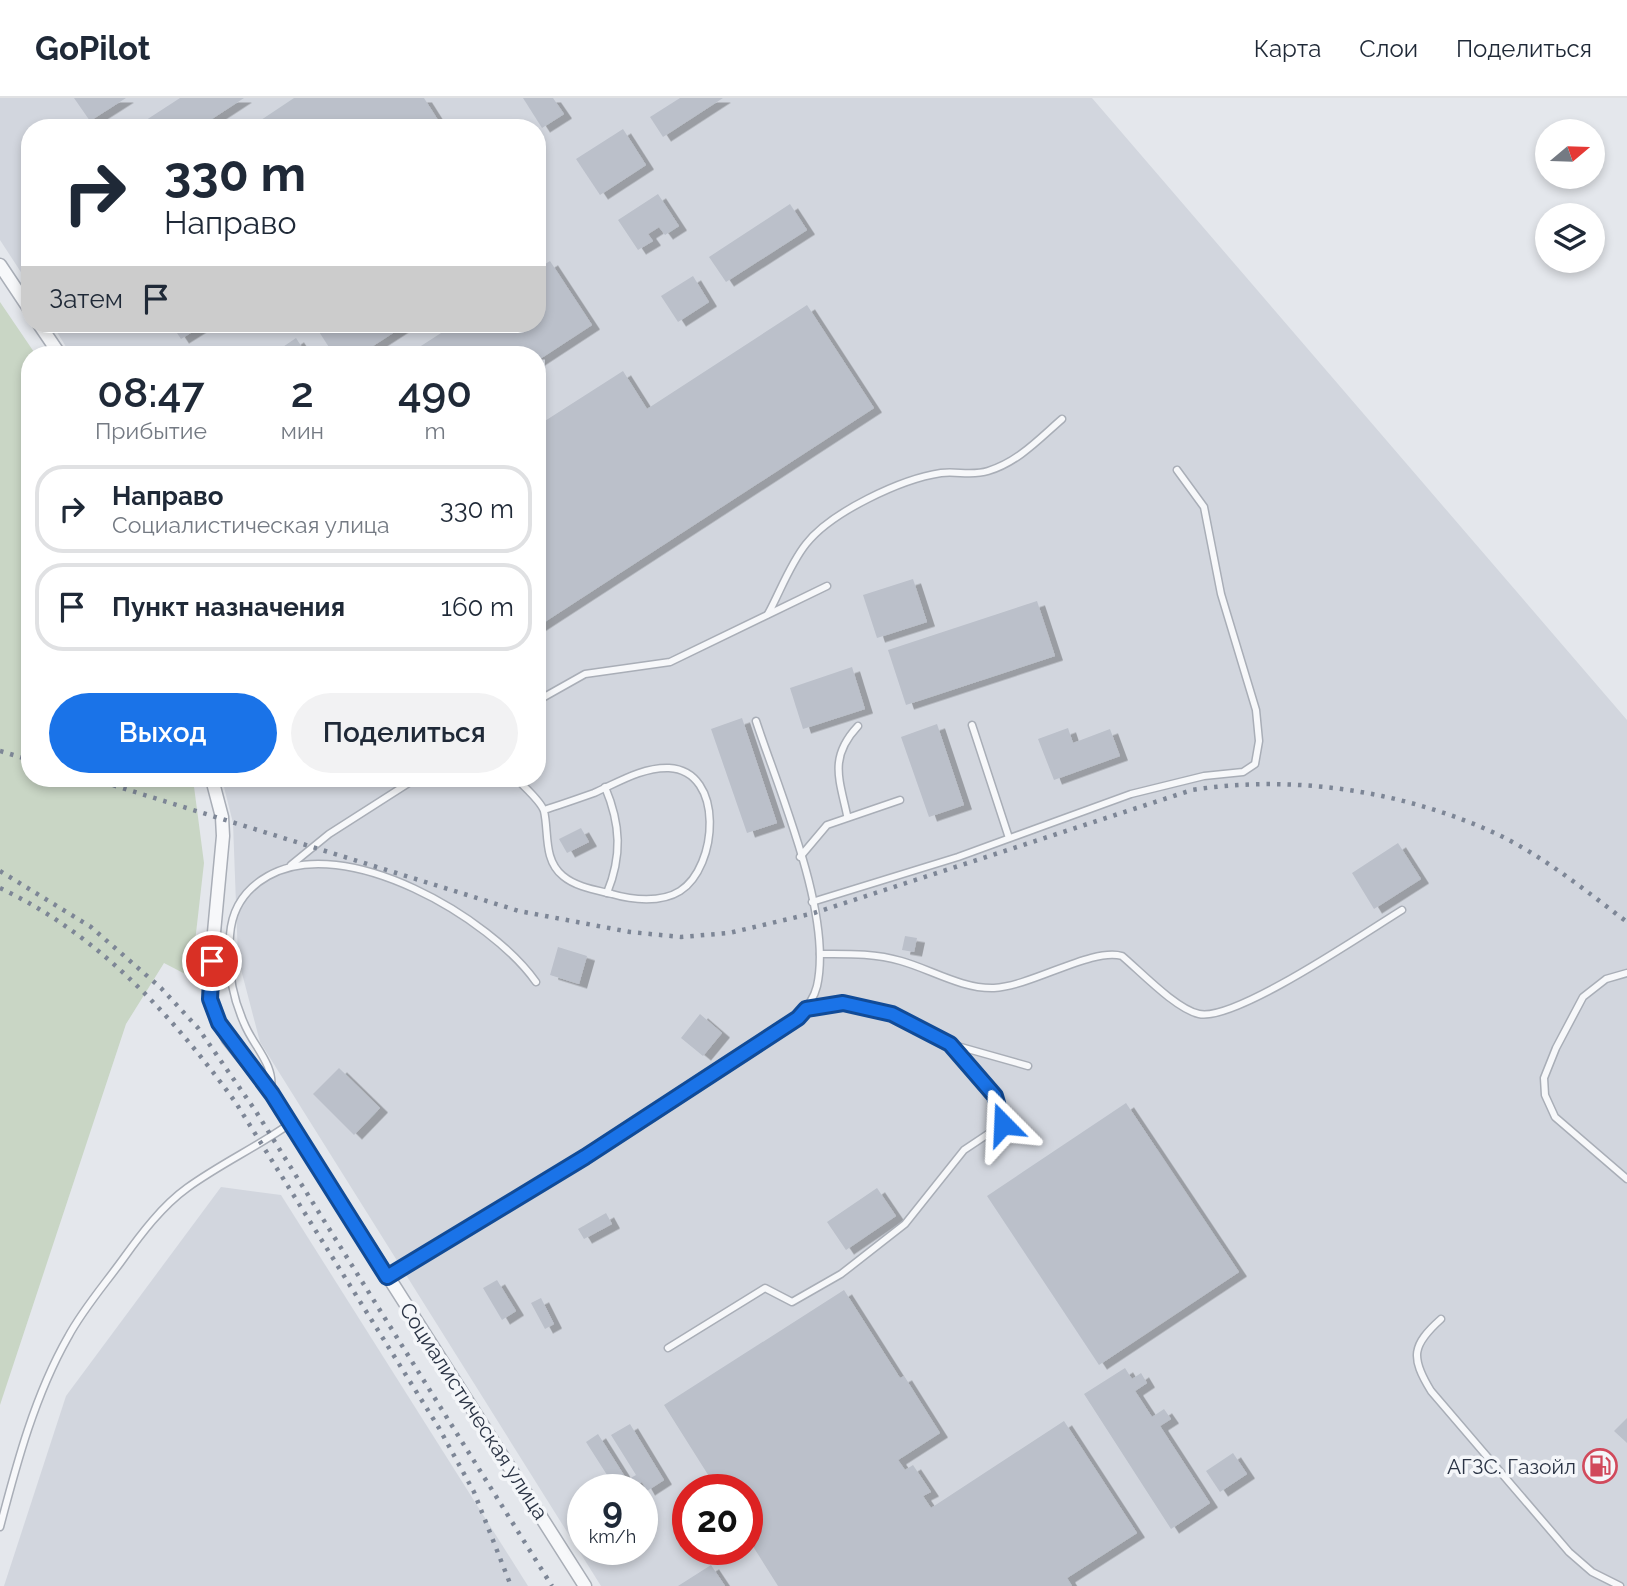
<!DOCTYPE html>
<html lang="ru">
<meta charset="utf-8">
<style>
:root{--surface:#fff;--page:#f2f2f3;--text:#1f2937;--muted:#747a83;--line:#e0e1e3;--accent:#1a73e8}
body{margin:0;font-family:Raleway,sans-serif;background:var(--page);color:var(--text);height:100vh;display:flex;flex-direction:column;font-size:26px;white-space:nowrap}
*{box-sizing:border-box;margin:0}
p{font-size:23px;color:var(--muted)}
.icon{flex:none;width:38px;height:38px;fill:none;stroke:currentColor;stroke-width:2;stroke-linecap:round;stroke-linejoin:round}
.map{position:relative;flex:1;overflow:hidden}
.drawer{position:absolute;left:21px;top:248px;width:525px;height:441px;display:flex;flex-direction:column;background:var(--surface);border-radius:28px;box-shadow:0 4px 10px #0003}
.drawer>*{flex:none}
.hud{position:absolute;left:21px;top:21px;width:525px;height:214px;border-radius:28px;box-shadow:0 4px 10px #0003;background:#fff;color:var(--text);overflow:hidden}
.needle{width:46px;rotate:71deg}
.controls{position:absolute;left:1535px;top:21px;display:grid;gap:14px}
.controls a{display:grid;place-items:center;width:70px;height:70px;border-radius:50%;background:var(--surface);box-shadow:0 4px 10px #0003;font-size:35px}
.speed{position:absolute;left:567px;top:1376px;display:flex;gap:14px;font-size:35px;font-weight:700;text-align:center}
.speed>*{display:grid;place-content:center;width:91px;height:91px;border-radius:50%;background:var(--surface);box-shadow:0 4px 10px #0003;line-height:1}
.speed small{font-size:18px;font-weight:400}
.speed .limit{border:10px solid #d22;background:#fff;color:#111}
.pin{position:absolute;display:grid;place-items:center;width:60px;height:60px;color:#fff;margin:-30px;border:4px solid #fff;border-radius:50%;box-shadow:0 2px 7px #0007}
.me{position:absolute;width:77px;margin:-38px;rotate:339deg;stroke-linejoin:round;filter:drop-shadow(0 0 5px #0008)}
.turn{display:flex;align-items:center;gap:24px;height:147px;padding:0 28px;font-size:32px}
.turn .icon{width:91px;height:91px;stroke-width:2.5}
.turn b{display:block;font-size:49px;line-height:60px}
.then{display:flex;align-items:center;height:66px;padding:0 28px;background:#0003;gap:14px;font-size:26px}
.eta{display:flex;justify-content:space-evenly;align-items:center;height:119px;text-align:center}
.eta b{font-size:42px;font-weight:600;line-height:49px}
.action{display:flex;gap:14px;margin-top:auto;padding:14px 28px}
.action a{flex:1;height:80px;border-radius:42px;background:var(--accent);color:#fff;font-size:28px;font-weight:600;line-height:80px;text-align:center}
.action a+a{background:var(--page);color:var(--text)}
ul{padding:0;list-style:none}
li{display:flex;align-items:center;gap:21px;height:88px;margin:0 14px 10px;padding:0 14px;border:4px solid var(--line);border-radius:28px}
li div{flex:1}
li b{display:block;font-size:26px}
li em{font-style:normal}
header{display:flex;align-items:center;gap:42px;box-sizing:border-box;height:98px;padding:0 35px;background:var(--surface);border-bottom:2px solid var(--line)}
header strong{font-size:33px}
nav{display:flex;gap:38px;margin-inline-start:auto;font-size:24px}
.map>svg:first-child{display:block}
</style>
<header>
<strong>GoPilot</strong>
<nav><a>Карта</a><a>Слои</a><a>Поделиться</a></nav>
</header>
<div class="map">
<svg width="1627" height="1488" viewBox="0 0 1627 1488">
<defs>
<filter id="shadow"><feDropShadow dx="8" dy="4.5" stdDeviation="0" flood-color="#0004"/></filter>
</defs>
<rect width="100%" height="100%" fill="#e4e7ec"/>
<!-- built -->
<g fill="#d2d6de" fill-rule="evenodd">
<path d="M 0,0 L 1092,0 L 1627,622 L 1627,1488 L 601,1488 L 260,944 L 238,860 L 233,725 L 222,681 L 537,681 L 537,257 L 71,257 L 52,226 L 537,226 L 537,30 L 30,30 L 30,188 L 0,142 ZM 583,1391 L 642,1391 L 642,1451 L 583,1451 ZM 688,1391 L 747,1391 L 747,1451 L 688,1451 Z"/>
<path d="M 221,1089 L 281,1097 L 528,1488 L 4,1488 L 66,1298 Z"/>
</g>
<!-- green -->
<path fill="#c9d6c5" d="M 0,204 L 36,257 L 30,257 L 30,681 L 193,681 L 204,765 L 191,879 L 164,865 L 126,926 L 0,1307 Z"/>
<!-- building -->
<g fill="#bbc0ca" filter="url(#shadow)">
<path d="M 74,0 L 126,0 L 90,23 Z"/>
<path d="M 180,0 L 244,0 L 198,30 L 143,30 L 140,26 Z"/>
<path d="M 294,0 L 424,0 L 443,30 L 249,30 Z"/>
<path d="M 523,0 L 553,0 L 564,16 L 542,30 Z"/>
<path d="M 680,0 L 723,0 L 663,39 L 650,19 Z"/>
<path d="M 623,31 L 646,67 L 600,97 L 576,61 Z"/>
<path d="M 658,96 L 679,128 L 665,137 L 659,129 L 648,136 L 653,143 L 638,152 L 618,122 Z"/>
<path d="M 790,106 L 807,132 L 726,184 L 709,159 Z"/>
<path d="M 550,163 L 592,227 L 537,263 L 537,257 L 407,257 L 455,226 L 537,226 L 537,171 Z"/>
<path d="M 693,178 L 709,204 L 678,224 L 661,198 Z"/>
<path d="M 807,207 L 874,310 L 537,529 L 537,328 L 623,273 L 647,311 Z"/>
<path d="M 171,226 L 205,226 L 181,241 Z"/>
<path d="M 314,226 L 407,226 L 359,257 L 334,257 Z"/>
<path d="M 296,240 L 307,257 L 271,257 Z"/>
<path d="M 913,481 L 927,524 L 877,540 L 863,497 Z"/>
<path d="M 1037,503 L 1055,558 L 906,607 L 888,552 Z"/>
<path d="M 852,569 L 865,611 L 803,631 L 790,590 Z"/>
<path d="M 742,620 L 777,725 L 747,735 L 711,631 Z"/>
<path d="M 937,626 L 964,707 L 929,719 L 901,639 Z"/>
<path d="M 1068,630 L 1073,645 L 1110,631 L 1120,658 L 1054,682 L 1038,641 Z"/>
<path d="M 581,730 L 589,744 L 567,755 L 559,741 Z"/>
<path d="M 1398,745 L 1421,781 L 1374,811 L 1352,775 Z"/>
<path d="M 905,838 L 917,840 L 914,854 L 902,852 Z"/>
<path d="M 558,849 L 587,858 L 579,886 L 550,877 Z"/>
<path d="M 700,916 L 722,935 L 703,958 L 681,940 Z"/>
<path d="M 339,970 L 380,1010 L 354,1037 L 313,996 Z"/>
<path d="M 1126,1005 L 1239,1174 L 1099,1267 L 987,1098 Z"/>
<path d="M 877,1090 L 896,1118 L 846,1152 L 827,1124 Z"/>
<path d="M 606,1115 L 612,1126 L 584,1141 L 578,1131 Z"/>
<path d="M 497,1182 L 516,1213 L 502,1222 L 483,1190 Z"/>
<path d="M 844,1192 L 900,1280 L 904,1278 L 940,1335 L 898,1362 L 905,1372 L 913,1367 L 931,1394 L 923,1398 L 931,1410 L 1064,1323 L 1137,1435 L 1067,1480 L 1072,1488 L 778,1488 L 747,1439 L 747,1391 L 717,1391 L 664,1307 Z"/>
<path d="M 541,1200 L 554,1226 L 545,1231 L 531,1205 Z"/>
<path d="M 1125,1270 L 1132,1281 L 1141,1275 L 1147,1285 L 1135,1293 L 1152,1319 L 1164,1311 L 1171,1321 L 1160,1328 L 1210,1405 L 1171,1431 L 1084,1296 Z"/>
<path d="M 1627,1320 L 1627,1345 L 1614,1333 Z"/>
<path d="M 630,1326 L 664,1382 L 647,1393 L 642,1384 L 630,1391 L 616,1391 L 586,1344 L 598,1336 L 627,1382 L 636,1377 L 611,1337 Z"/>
<path d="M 1233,1355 L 1247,1376 L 1220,1394 L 1206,1373 Z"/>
<path d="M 711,1467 L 725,1488 L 678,1488 Z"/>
</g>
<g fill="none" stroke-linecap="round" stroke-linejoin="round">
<!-- service casing -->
<g stroke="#a9aeb7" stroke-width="9">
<g id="service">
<path d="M 768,516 C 780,494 790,466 806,446 C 831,414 901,381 941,375 C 957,373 972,378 988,373 C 1018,364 1039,341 1062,321"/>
<path d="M 537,603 L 585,576 L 670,564 L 827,488"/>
<path d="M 972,627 L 1009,740"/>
<path d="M 517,681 C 524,689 541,703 544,713 C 549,734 543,762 563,778 C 576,789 596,792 612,796 C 632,802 661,805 680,793 C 718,769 725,673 669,670 C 642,669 617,685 594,695 C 577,701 560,707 544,712"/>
<path d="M 605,689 C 621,727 622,758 607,795"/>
<path d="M 847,717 C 839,680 829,659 858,628"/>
<path d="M 800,759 L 827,727 L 900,702"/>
<path d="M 291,767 L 329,736 L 415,681"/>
<path d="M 812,804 L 958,759 L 1131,696 L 1204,678 L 1243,674 L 1255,666 L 1259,643 L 1256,612 L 1221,496 L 1204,409 L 1177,372"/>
<path d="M 820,856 C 847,856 874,855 901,863 C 930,871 962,891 994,890 C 1032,888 1093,849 1122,858 C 1141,874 1176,911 1199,916 C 1235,924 1366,834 1402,812"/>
<path d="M 1627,875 L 1606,881 L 1583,899 L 1556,950 L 1544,980 L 1545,997 L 1555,1019 L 1627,1081"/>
<path d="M 806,911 L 843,905 L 892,916 L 950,946 L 1028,968"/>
<path d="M 271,992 C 275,966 253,948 244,925 C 232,898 227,867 230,837 C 232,810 245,791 268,778 C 345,734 491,820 536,884"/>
<path d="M 387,1179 L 585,1059 L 798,920 C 806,910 814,901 817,888 C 833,817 779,693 756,623"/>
<path d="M 1441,1221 C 1412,1247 1410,1259 1431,1293 L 1569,1454 L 1592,1474 L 1620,1488"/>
<path d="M 668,1250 L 765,1190 L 792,1204 L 841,1176 L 905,1126 L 964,1052 L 1003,1026 L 995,998 L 950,946"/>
<path d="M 0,1429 C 17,1364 35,1297 68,1239 C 83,1211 105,1186 123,1161 C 141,1136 162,1108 187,1090 C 220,1066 257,1049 291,1025"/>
</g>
</g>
<!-- minor casing -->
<g stroke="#a9aeb7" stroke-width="15">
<g id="minor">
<path d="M 0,167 L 30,212"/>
<path d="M 39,226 L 60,257"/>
<path d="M 212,681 L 222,719 L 223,738 L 209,888 L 214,914 L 228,941 L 272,996 L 585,1488"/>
</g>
</g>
<!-- service -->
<use href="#service" stroke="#f7f8fa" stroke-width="6"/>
<!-- minor -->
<use href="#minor" stroke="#f7f8fa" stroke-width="12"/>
<!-- rail -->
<g stroke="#7d8696" stroke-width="4.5" stroke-dasharray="3.5 7" stroke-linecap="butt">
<path d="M 0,653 L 30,662"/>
<path d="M 93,681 L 519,813 L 630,834 L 681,839 L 729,835 L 814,815 L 1192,692 C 1294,676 1405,693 1499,737 C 1546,760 1586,793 1627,824"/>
<path d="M 0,773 L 91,829 L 161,890 L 198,930 L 255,1012 L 552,1488"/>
<path d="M 0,790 C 99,837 172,917 236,1005 L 439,1330 L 474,1394 L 511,1488"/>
</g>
</g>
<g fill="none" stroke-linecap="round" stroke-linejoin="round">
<!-- route casing -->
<g stroke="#114b97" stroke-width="18">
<path id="route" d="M 212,863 L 210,901 L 219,925 L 272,996 L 387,1179 L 585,1059 L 798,920 L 806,911 L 843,905 L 892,916 L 950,946 L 995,998 L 1003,1026"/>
</g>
<!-- route -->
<use href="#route" stroke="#1a73e8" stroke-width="12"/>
</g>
<!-- icons -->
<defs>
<g id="fuel-ring" transform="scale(1.75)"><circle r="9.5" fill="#f4f6f9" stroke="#d1495b" stroke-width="1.5"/><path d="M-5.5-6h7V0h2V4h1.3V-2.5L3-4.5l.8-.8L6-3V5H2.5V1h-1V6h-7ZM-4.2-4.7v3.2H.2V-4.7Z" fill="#d1495b"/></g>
</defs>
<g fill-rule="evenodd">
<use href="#fuel-ring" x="1600" y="1368"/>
</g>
<g text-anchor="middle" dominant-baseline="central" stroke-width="7" stroke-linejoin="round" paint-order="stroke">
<!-- street labels -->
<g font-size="21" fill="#2b3445" stroke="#f4f6f9">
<text transform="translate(474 1313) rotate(57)">Социалистическая улица</text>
</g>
<!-- poi labels -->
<g font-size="21" fill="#2b3445" stroke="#f4f6f9" text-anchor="end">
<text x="1576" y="1368">АГЗС. Газойл</text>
</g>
</g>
</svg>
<div class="controls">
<a><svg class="needle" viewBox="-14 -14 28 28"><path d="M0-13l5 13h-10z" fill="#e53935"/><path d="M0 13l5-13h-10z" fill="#747a83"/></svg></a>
<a><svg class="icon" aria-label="layers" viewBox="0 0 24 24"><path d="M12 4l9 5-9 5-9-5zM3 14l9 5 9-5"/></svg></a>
</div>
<div class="speed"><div>9<small>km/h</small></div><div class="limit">20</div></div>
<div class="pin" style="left:212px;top:863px;background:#d93025"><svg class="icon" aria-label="arrive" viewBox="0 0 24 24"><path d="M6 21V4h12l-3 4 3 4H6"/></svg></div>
<svg class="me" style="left:1003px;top:1026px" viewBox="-20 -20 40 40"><path d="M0-17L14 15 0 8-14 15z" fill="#1a73e8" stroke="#fff" stroke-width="4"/></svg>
<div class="hud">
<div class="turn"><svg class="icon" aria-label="right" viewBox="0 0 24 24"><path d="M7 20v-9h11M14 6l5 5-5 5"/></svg><div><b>330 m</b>Направо</div></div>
<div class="then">Затем<svg class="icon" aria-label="arrive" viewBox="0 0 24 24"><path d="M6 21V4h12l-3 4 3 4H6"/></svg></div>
</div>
<section class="drawer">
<div class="eta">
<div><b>08:47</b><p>Прибытие</p></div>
<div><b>2</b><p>мин</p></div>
<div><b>490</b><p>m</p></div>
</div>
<ul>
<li><svg class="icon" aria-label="right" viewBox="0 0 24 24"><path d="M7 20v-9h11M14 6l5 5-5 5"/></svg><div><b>Направо</b><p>Социалистическая улица</p></div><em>330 m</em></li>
<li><svg class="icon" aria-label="arrive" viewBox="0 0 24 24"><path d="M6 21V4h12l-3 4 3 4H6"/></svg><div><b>Пункт назначения</b></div><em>160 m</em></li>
</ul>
<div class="action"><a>Выход</a><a>Поделиться</a></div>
</section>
</div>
